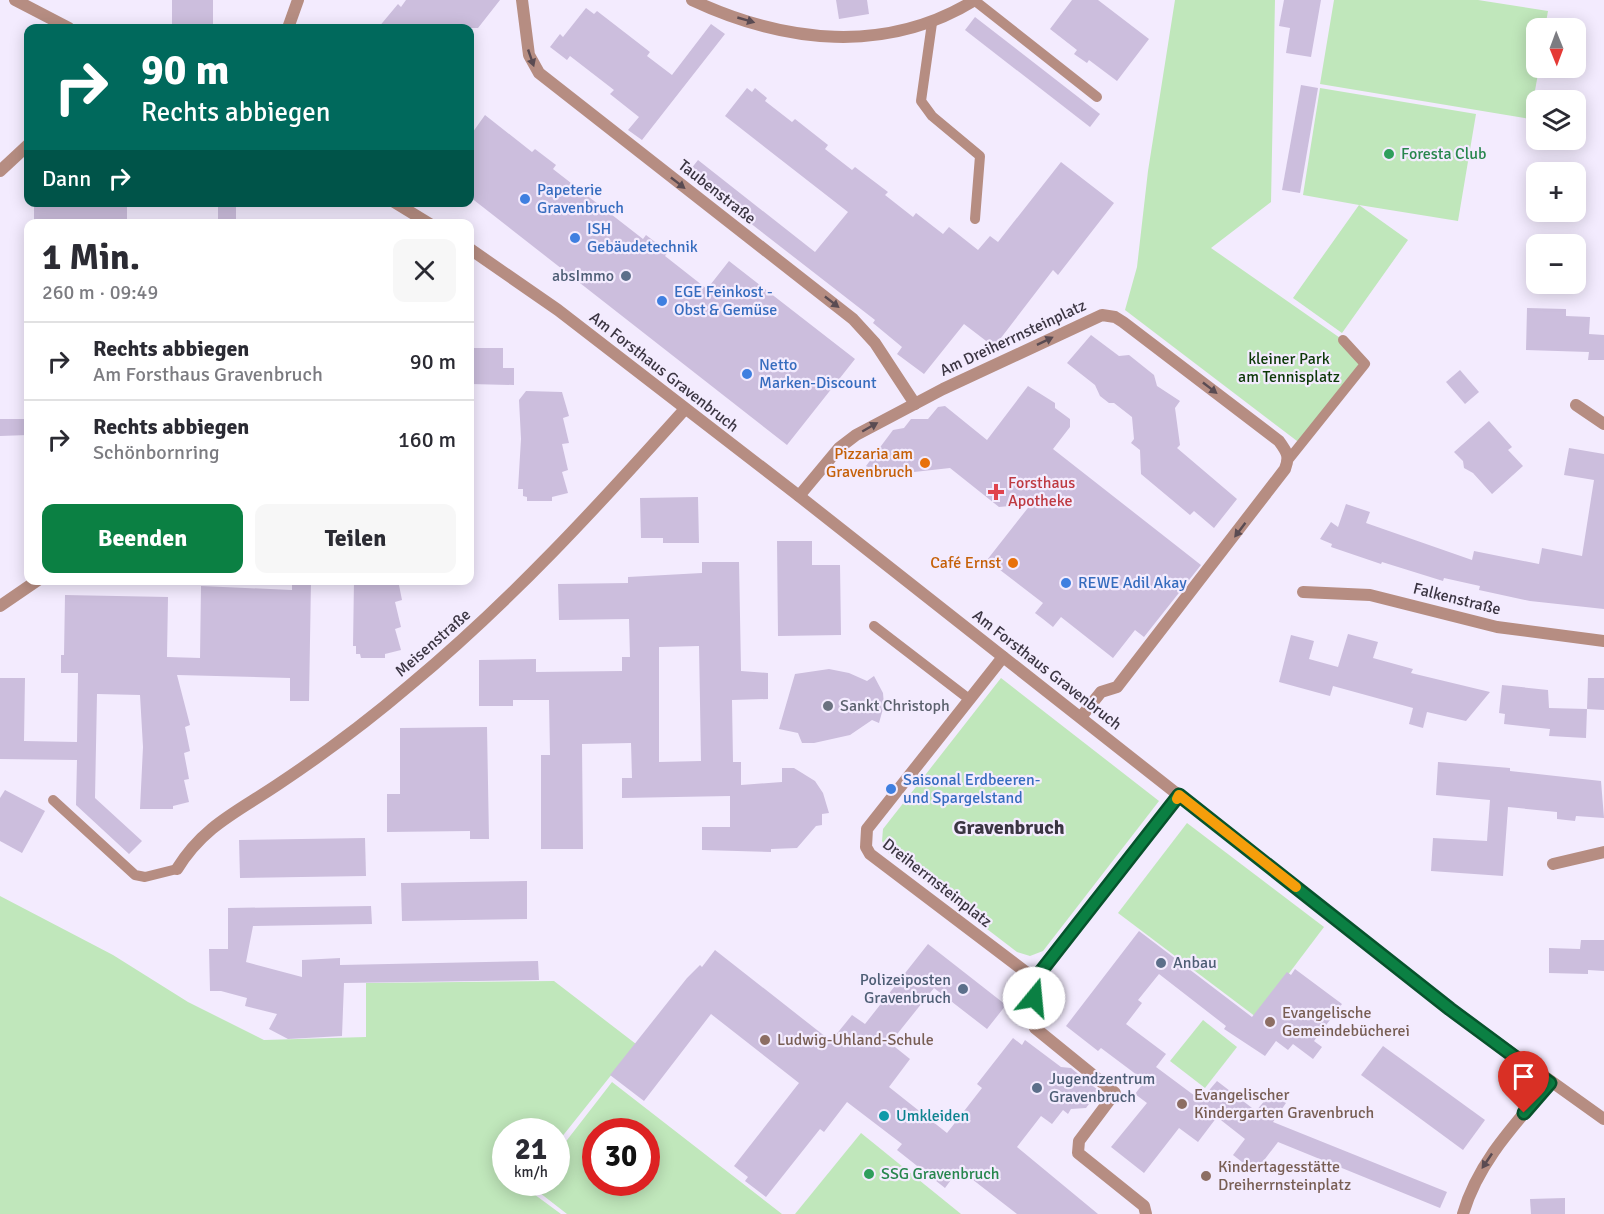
<!DOCTYPE html>
<html lang="de">
<meta charset="utf-8">
<style>
:root{--surface:#fff;--page:#f7f7f7;--text:#2b2b33;--muted:#7c7c81;--line:#e1e1e2;--accent:#0b8043}
body{margin:0;font-family:Signika,sans-serif;background:var(--page);color:var(--text);height:100vh;display:flex;flex-direction:column;font-size:22px;white-space:nowrap}
*{box-sizing:border-box;margin:0}
p{font-size:20px;color:var(--muted)}
.icon{flex:none;width:33px;height:33px;fill:none;stroke:currentColor;stroke-width:2;stroke-linecap:round;stroke-linejoin:round}
.map{position:relative;flex:1;overflow:hidden}
.panel{position:absolute;left:24px;top:219px;width:450px;height:366px;display:flex;flex-direction:column;background:var(--surface);border-radius:12px;box-shadow:0 3px 15px #0003}
.panel>*{flex:none}
.guide{position:absolute;left:24px;top:24px;width:450px;height:183px;border-radius:12px;box-shadow:0 3px 15px #0003;background:#00695c;color:#fff;overflow:hidden}
.needle{width:39px;rotate:179deg}
.tools{position:absolute;left:1526px;top:18px;display:grid;gap:12px}
.tools a{display:grid;place-items:center;width:60px;height:60px;border-radius:12px;background:var(--surface);box-shadow:0 3px 15px #0003;font-size:30px}
.speed{position:absolute;left:492px;top:1118px;display:flex;gap:12px;font-size:30px;font-weight:700;text-align:center}
.speed>*{display:grid;place-content:center;width:78px;height:78px;border-radius:50%;background:var(--surface);box-shadow:0 3px 15px #0003;line-height:1}
.speed small{font-size:15px;font-weight:400}
.speed .limit{border:9px solid #d22;background:#fff;color:#111}
.pin{position:absolute;display:grid;place-items:center;width:51px;height:51px;color:#fff;margin:-62px -26px;border-radius:50% 50% 50% 0;rotate:-45deg;box-shadow:0 0 6px #0007}
.pin .icon{rotate:45deg}
.me{position:absolute;width:66px;margin:-33px;rotate:17deg;stroke-linejoin:round;filter:drop-shadow(0 0 4px #0008)}
.turn{display:flex;align-items:center;gap:21px;height:126px;padding:0 18px;font-size:27px}
.turn .icon{width:78px;height:78px;stroke-width:2.5}
.turn b{display:block;font-size:42px;line-height:51px}
.then{display:flex;align-items:center;height:57px;padding:0 18px;background:#0003;gap:12px;font-size:22px}
.round{display:grid;place-items:center;flex:none;width:63px;height:63px;border-radius:12px;background:var(--page)}
.headline{display:flex;align-items:center;justify-content:space-between;height:102px;padding:0 18px}
h1{font-size:36px;font-weight:800;line-height:45px}
.action{display:flex;gap:12px;margin-top:auto;padding:12px 18px}
.action a{flex:1;height:69px;border-radius:12px;background:var(--accent);color:#fff;font-size:24px;font-weight:800;line-height:69px;text-align:center}
.action a+a{background:var(--page);color:var(--text)}
ul{padding:0;list-style:none}
li{display:flex;align-items:center;gap:18px;height:78px;padding:0 18px;border-top:2px solid var(--line)}
li div{flex:1}
li b{display:block;font-size:22px}
li em{font-style:normal}
.map>svg:first-child{display:block}
</style>
<div class="map">
<svg width="1604" height="1214" viewBox="0 0 1604 1214">
<rect width="100%" height="100%" fill="#f3ebfe"/>
<!-- green -->
<g fill="#c0e7bb" fill-rule="evenodd">
<path d="M 1175,0 L 1275,0 L 1271,202 L 1211,248 L 1343,340 L 1365,364 L 1301,444 L 1125,310 L 1137,267 L 1148,171 Z"/>
<path d="M 1334,0 L 1478,0 L 1548,11 L 1545,28 L 1536,28 L 1536,68 L 1539,68 L 1530,119 L 1320,84 Z"/>
<path d="M 1320,88 L 1476,114 L 1458,221 L 1359,205 L 1408,240 L 1342,333 L 1293,298 L 1359,205 L 1303,195 Z"/>
<path d="M 1001,678 L 1159,801 L 1043,951 L 1030,956 L 1017,952 L 889,854 L 882,841 L 883,829 Z"/>
<path d="M 1187,823 L 1324,927 L 1256,1017 L 1118,913 Z"/>
<path d="M 0,896 L 113,955 L 188,1002 L 264,1040 L 366,1037 L 366,983 L 554,981 L 636,1044 L 557,1143 L 556,1131 L 506,1131 L 506,1182 L 526,1182 L 523,1186 L 561,1214 L 0,1214 Z"/>
<path d="M 1203,1020 L 1237,1047 L 1205,1088 L 1170,1061 Z"/>
<path d="M 612,1082 L 782,1214 L 567,1214 L 531,1186 L 534,1182 L 556,1182 L 557,1153 ZM 596,1131 L 646,1131 L 646,1182 L 596,1182 Z"/>
<path d="M 861,1133 L 961,1214 L 795,1214 Z"/>
</g>
<!-- building -->
<g fill="#ccbedd" fill-rule="evenodd">
<rect x="172" y="0" width="41" height="28"/>
<path d="M 406,0 L 500,0 L 478,28 L 378,28 L 398,4 L 401,7 Z"/>
<path d="M 836,0 L 867,0 L 869,14 L 839,19 Z"/>
<path d="M 1072,0 L 1098,0 L 1149,39 L 1117,81 L 1089,60 L 1087,63 L 1074,54 L 1077,50 L 1050,29 Z"/>
<path d="M 1284,0 L 1321,0 L 1311,57 L 1286,53 L 1290,28 L 1279,26 Z"/>
<path d="M 586,8 L 594,14 L 597,11 L 650,52 L 647,56 L 672,75 L 711,24 L 725,34 L 642,140 L 628,130 L 639,117 L 610,94 L 614,90 L 570,56 L 567,60 L 550,47 L 560,34 L 563,37 Z"/>
<path d="M 975,17 L 1100,114 L 1090,127 L 965,30 Z"/>
<path d="M 1301,85 L 1318,88 L 1300,193 L 1282,190 Z"/>
<path d="M 747,88 L 752,92 L 755,88 L 767,98 L 765,101 L 792,122 L 795,119 L 828,145 L 825,149 L 852,170 L 855,167 L 888,192 L 885,195 L 913,217 L 916,213 L 943,234 L 949,227 L 978,250 L 990,236 L 998,242 L 1061,162 L 1114,203 L 1058,275 L 1053,270 L 994,347 L 964,324 L 924,374 L 897,354 L 902,347 L 873,323 L 875,320 L 687,174 L 698,160 L 815,252 L 848,212 L 725,116 Z"/>
<path d="M 485,115 L 532,152 L 535,149 L 556,165 L 553,169 L 643,239 L 646,235 L 668,252 L 665,256 L 707,289 L 729,261 L 855,359 L 787,445 L 470,197 L 470,136 Z"/>
<path d="M 34,202 L 127,202 L 127,220 L 70,221 L 70,224 L 34,221 Z"/>
<rect x="218" y="202" width="18" height="22"/>
<path d="M 1527,308 L 1566,309 L 1566,316 L 1590,317 L 1589,334 L 1604,335 L 1604,360 L 1588,360 L 1589,352 L 1526,350 Z"/>
<path d="M 1091,335 L 1119,356 L 1129,355 L 1154,375 L 1157,386 L 1180,401 L 1175,408 L 1180,445 L 1177,448 L 1237,499 L 1214,528 L 1194,511 L 1190,515 L 1141,474 L 1140,450 L 1131,443 L 1134,439 L 1132,417 L 1114,403 L 1109,403 L 1100,396 L 1095,385 L 1067,363 Z"/>
<path d="M 470,348 L 503,348 L 503,368 L 514,368 L 514,385 L 470,384 Z"/>
<path d="M 1460,370 L 1479,392 L 1465,404 L 1446,382 Z"/>
<path d="M 1028,386 L 1055,403 L 1055,408 L 1070,419 L 1070,427 L 1053,449 L 1201,565 L 1144,637 L 1135,630 L 1113,658 L 1061,617 L 1053,627 L 1043,619 L 1035,613 L 1043,603 L 987,560 L 1031,504 L 999,507 L 950,468 L 878,476 L 866,466 L 893,430 L 904,428 L 911,419 L 928,419 L 938,407 L 945,406 L 987,440 Z"/>
<path d="M 526,391 L 562,392 L 569,416 L 563,418 L 569,443 L 562,444 L 568,470 L 562,472 L 568,493 L 552,497 L 552,501 L 527,501 L 527,497 L 523,496 L 523,489 L 518,489 L 521,439 L 519,400 Z"/>
<path d="M 0,419 L 28,419 L 28,435 L 0,436 Z"/>
<path d="M 1489,421 L 1512,447 L 1508,450 L 1523,466 L 1492,494 L 1473,473 L 1464,468 L 1463,461 L 1454,452 Z"/>
<path d="M 1569,448 L 1604,454 L 1604,609 L 1530,601 L 1479,590 L 1480,586 L 1444,578 L 1443,581 L 1382,562 L 1381,564 L 1331,547 L 1332,544 L 1320,539 L 1331,522 L 1338,527 L 1346,504 L 1370,512 L 1366,523 L 1472,560 L 1474,551 L 1539,564 L 1542,548 L 1582,556 L 1594,480 L 1564,475 Z"/>
<path d="M 698,497 L 699,543 L 663,543 L 663,538 L 641,538 L 640,498 Z"/>
<path d="M 777,541 L 812,541 L 812,565 L 840,565 L 841,635 L 778,636 Z"/>
<path d="M 702,562 L 739,562 L 741,671 L 768,673 L 768,699 L 732,700 L 733,762 L 741,762 L 741,785 L 782,782 L 782,768 L 794,768 L 815,781 L 823,793 L 829,813 L 822,814 L 822,825 L 816,826 L 797,848 L 771,849 L 771,852 L 702,850 L 702,827 L 730,827 L 730,796 L 622,798 L 622,778 L 632,778 L 631,743 L 582,744 L 583,849 L 541,849 L 541,755 L 550,755 L 549,700 L 513,700 L 513,706 L 479,706 L 479,660 L 536,659 L 536,672 L 622,671 L 622,657 L 630,657 L 629,619 L 559,620 L 558,584 L 628,583 L 628,577 L 702,573 ZM 699,646 L 701,761 L 659,762 L 659,647 Z"/>
<path d="M 292,580 L 311,580 L 309,701 L 290,701 L 290,678 L 177,675 L 190,725 L 185,727 L 190,751 L 184,753 L 189,779 L 184,780 L 189,802 L 173,806 L 173,809 L 140,809 L 143,747 L 140,695 L 97,694 L 95,798 L 142,841 L 129,854 L 76,805 L 77,760 L 0,759 L 0,678 L 25,678 L 24,741 L 77,742 L 78,673 L 61,673 L 61,655 L 64,655 L 65,595 L 168,597 L 167,657 L 200,658 L 201,586 L 292,590 Z"/>
<path d="M 354,580 L 398,580 L 402,600 L 395,602 L 401,627 L 395,629 L 401,650 L 385,654 L 385,658 L 361,658 L 360,654 L 356,654 L 356,646 L 353,646 Z"/>
<path d="M 1348,634 L 1378,642 L 1373,658 L 1413,669 L 1411,673 L 1490,692 L 1466,721 L 1427,712 L 1423,728 L 1409,724 L 1413,708 L 1333,686 L 1330,696 L 1279,682 L 1291,635 L 1314,641 L 1309,659 L 1338,667 Z"/>
<path d="M 829,669 L 849,673 L 867,681 L 874,676 L 883,693 L 884,705 L 879,723 L 872,720 L 850,735 L 814,743 L 802,743 L 798,733 L 779,729 L 795,674 Z"/>
<path d="M 1588,678 L 1604,678 L 1604,710 L 1587,709 Z"/>
<path d="M 1502,685 L 1548,690 L 1549,708 L 1587,709 L 1586,738 L 1549,736 L 1550,729 L 1504,724 L 1505,714 L 1499,713 Z"/>
<path d="M 487,727 L 489,839 L 470,839 L 470,831 L 387,832 L 387,794 L 400,794 L 400,728 Z"/>
<path d="M 1438,762 L 1510,768 L 1510,771 L 1601,781 L 1604,818 L 1576,816 L 1575,821 L 1557,819 L 1557,812 L 1508,807 L 1503,876 L 1431,871 L 1433,838 L 1487,841 L 1490,800 L 1436,795 Z"/>
<path d="M 5,790 L 45,811 L 22,853 L 0,841 L 0,798 Z"/>
<path d="M 365,838 L 366,876 L 240,878 L 239,840 Z"/>
<path d="M 527,881 L 527,919 L 402,921 L 401,883 Z"/>
<path d="M 371,906 L 372,924 L 253,926 L 246,962 L 302,977 L 302,960 L 340,958 L 340,965 L 538,961 L 539,980 L 344,983 L 342,1036 L 288,1039 L 269,1029 L 277,1014 L 245,1006 L 247,998 L 221,991 L 210,991 L 209,949 L 228,949 L 228,908 Z"/>
<path d="M 1139,931 L 1252,1017 L 1287,972 L 1291,975 L 1295,969 L 1342,1004 L 1314,1041 L 1322,1047 L 1313,1059 L 1293,1044 L 1288,1050 L 1276,1041 L 1265,1056 L 1224,1029 L 1226,1026 L 1159,974 L 1138,1000 L 1142,1003 L 1126,1024 L 1166,1054 L 1156,1067 L 1195,1096 L 1199,1090 L 1205,1095 L 1217,1081 L 1256,1111 L 1272,1092 L 1286,1103 L 1273,1122 L 1447,1192 L 1440,1208 L 1278,1142 L 1255,1172 L 1233,1155 L 1245,1139 L 1217,1117 L 1198,1142 L 1179,1128 L 1144,1173 L 1111,1147 L 1147,1103 L 1135,1094 L 1145,1081 L 1101,1048 L 1098,1051 L 1066,1026 Z"/>
<path d="M 1581,940 L 1604,940 L 1604,971 L 1588,970 L 1588,974 L 1549,973 L 1549,948 L 1580,949 Z"/>
<path d="M 928,944 L 1006,1005 L 987,1029 L 934,988 L 890,1043 L 910,1059 L 889,1087 L 947,1133 L 982,1088 L 977,1084 L 1013,1038 L 1022,1045 L 1025,1040 L 1061,1067 L 1071,1068 L 1099,1091 L 1086,1108 L 1071,1109 L 1068,1114 L 1063,1110 L 1052,1124 L 1041,1116 L 1017,1147 L 1098,1214 L 1017,1214 L 959,1169 L 945,1188 L 897,1150 L 902,1144 L 847,1102 L 824,1132 L 820,1129 L 766,1197 L 745,1181 L 748,1177 L 734,1166 L 799,1083 L 711,1014 L 644,1101 L 610,1075 L 687,978 L 700,965 L 702,967 L 715,950 L 831,1041 L 852,1015 L 865,1024 Z"/>
<path d="M 1383,1046 L 1485,1120 L 1463,1150 L 1361,1075 Z"/>
<path d="M 1565,1198 L 1565,1214 L 1531,1214 L 1530,1199 Z"/>
</g>
<g fill="none" stroke-linecap="round" stroke-linejoin="round">
<!-- service -->
<g stroke="#b68d82" stroke-width="10">
<path d="M 974,0 L 1097,97"/>
<path d="M 932,23 L 921,101 L 932,116 L 980,156 L 975,219"/>
<path d="M 1289,459 L 1365,364 L 1343,340"/>
<path d="M 874,626 L 969,699"/>
<path d="M 53,800 L 135,875 L 145,877 L 177,869"/>
</g>
<!-- minor -->
<g stroke="#b68d82" stroke-width="12">
<path d="M 15,0 L 69,28"/>
<path d="M 522,0 L 529,55 L 539,73 L 853,319 L 875,343 L 915,404"/>
<path d="M 692,0 C 784,43 886,55 975,0"/>
<path d="M 288,28 L 298,0"/>
<path d="M 0,171 L 28,145"/>
<path d="M 394,202 L 430,224"/>
<path d="M 470,249 L 558,310 L 799,496 L 1450,1009 L 1604,1119"/>
<path d="M 1576,405 L 1604,424"/>
<path d="M 799,496 L 839,448 L 856,435 L 943,389 L 1102,315 L 1115,317 L 1123,322 L 1279,441 C 1287,452 1290,456 1285,469 L 1117,687 L 1101,692 L 1081,717"/>
<path d="M 1303,592 L 1370,595 L 1497,627 L 1604,641"/>
<path d="M 0,606 L 38,580"/>
<path d="M 1003,657 L 867,829 L 866,847 L 870,854 L 1035,979 L 1179,796"/>
<path d="M 1553,864 L 1604,852"/>
<path d="M 177,869 C 204,825 239,811 280,783 C 325,753 369,720 410,685 C 511,601 597,507 685,409"/>
<path d="M 1035,979 L 1032,1016 L 1035,1028 L 1115,1093 L 1079,1141 L 1078,1153 L 1144,1206 L 1146,1214"/>
<path d="M 1463,1214 C 1478,1162 1516,1123 1550,1083"/>
</g>
</g>
<!-- one-way arrows -->
<defs><path id="oneway-solid" d="M-6-.8H1V-3.2L6.5 0L1 3.2V.8H-6Z" transform="scale(1.5)"/></defs>
<g fill="#5a4b52">
<use href="#oneway-solid" transform="translate(746 20) rotate(16)"/>
<use href="#oneway-solid" transform="translate(531 58) rotate(71)"/>
<use href="#oneway-solid" transform="translate(678 183) rotate(38)"/>
<use href="#oneway-solid" transform="translate(832 302) rotate(38)"/>
<use href="#oneway-solid" transform="translate(1045 341) rotate(-26)"/>
<use href="#oneway-solid" transform="translate(1210 388) rotate(38)"/>
<use href="#oneway-solid" transform="translate(870 427) rotate(-30)"/>
<use href="#oneway-solid" transform="translate(1240 530) rotate(127)"/>
<use href="#oneway-solid" transform="translate(1487 1161) rotate(124)"/>
</g>
<g fill="none" stroke-linecap="round" stroke-linejoin="round">
<!-- route casing -->
<g stroke="#07532c" stroke-width="15">
<path id="route" d="M 1034,998 L 1035,979 L 1179,795 L 1450,1009 L 1550,1083 L 1524,1113"/>
</g>
<!-- route -->
<use href="#route" stroke="#0b8043" stroke-width="10"/>
<!-- slow -->
<path stroke="#f59e0b" stroke-width="10" d="M 1177,799 L 1179,795 L 1296,887"/>
</g>
<!-- markers -->
<g fill="#2e9e5b" stroke="#f3ebfe" stroke-width="2">
<circle cx="1389" cy="154" r="6"/>
<circle cx="869" cy="1174" r="6"/>
</g>
<g fill="#3f7fe0" stroke="#f3ebfe" stroke-width="2">
<circle cx="525" cy="199" r="6"/>
<circle cx="575" cy="238" r="6"/>
<circle cx="662" cy="301" r="6"/>
<circle cx="747" cy="374" r="6"/>
<circle cx="1066" cy="583" r="6"/>
<circle cx="891" cy="789" r="6"/>
</g>
<g fill="#5c6f8a" stroke="#f3ebfe" stroke-width="2">
<circle cx="626" cy="276" r="6"/>
<circle cx="1161" cy="963" r="6"/>
<circle cx="963" cy="989" r="6"/>
<circle cx="1037" cy="1088" r="6"/>
</g>
<g fill="#e8710a" stroke="#f3ebfe" stroke-width="2">
<circle cx="925" cy="463" r="6"/>
<circle cx="1013" cy="563" r="6"/>
</g>
<path fill="#e0444e" stroke="#f3ebfe" stroke-width="2" d="M993 483h6v6h6v6h-6v6h-6v-6h-6v-6h6z"/>
<circle fill="#6b7280" stroke="#f3ebfe" stroke-width="2" cx="828" cy="706" r="6"/>
<g fill="#8d6e63" stroke="#f3ebfe" stroke-width="2">
<circle cx="1270" cy="1022" r="6"/>
<circle cx="765" cy="1040" r="6"/>
<circle cx="1182" cy="1104" r="6"/>
<circle cx="1206" cy="1176" r="6"/>
</g>
<circle fill="#0f9aa8" stroke="#f3ebfe" stroke-width="2" cx="884" cy="1116" r="6"/>
<g text-anchor="middle" dominant-baseline="central" stroke-width="4.5" stroke-linejoin="round" paint-order="stroke">
<!-- leisure labels -->
<g font-size="16" fill="#27864d" stroke="#f3ebfe" text-anchor="start">
<text x="1401" y="154">Foresta Club</text>
<text x="881" y="1174">SSG Gravenbruch</text>
</g>
<!-- shop labels -->
<g font-size="16" fill="#366cbe" stroke="#f3ebfe" text-anchor="start">
<text x="537" y="190">Papeterie<tspan x="537" dy="18">Gravenbruch</tspan></text>
<text x="587" y="229">ISH<tspan x="587" dy="18">Gebäudetechnik</tspan></text>
<text x="674" y="292">EGE Feinkost -<tspan x="674" dy="18">Obst &amp; Gemüse</tspan></text>
<text x="759" y="365">Netto<tspan x="759" dy="18">Marken-Discount</tspan></text>
<text x="1078" y="583">REWE Adil Akay</text>
<text x="903" y="780">Saisonal Erdbeeren-<tspan x="903" dy="18">und Spargelstand</tspan></text>
</g>
<!-- street labels -->
<g font-size="16" fill="#3b3542" stroke="#f3ebfe">
<text transform="translate(717 192) rotate(38)">Taubenstraße</text>
<text transform="translate(1013 338) rotate(-25)">Am Dreiherrnsteinplatz</text>
<text transform="translate(664 372) rotate(38)">Am Forsthaus Gravenbruch</text>
<text transform="translate(1457 599) rotate(14)">Falkenstraße</text>
<text transform="translate(433 643) rotate(-41)">Meisenstraße</text>
<text transform="translate(1047 670) rotate(38)">Am Forsthaus Gravenbruch</text>
<text transform="translate(937 883) rotate(38)">Dreiherrnsteinplatz</text>
</g>
<!-- service labels -->
<g font-size="16" fill="#4e5e75" stroke="#f3ebfe" text-anchor="end">
<text x="614" y="276">absImmo</text>
<text x="1173" y="963" text-anchor="start">Anbau</text>
<text x="951" y="980">Polizeiposten<tspan x="951" dy="18">Gravenbruch</tspan></text>
<text x="1049" y="1079" text-anchor="start">Jugendzentrum<tspan x="1049" dy="18">Gravenbruch</tspan></text>
</g>
<!-- park labels -->
<g font-size="16" fill="#0c3807" stroke="#f3ebfe">
<text x="1289" y="359">kleiner Park<tspan x="1289" dy="18">am Tennisplatz</tspan></text>
</g>
<!-- food labels -->
<g font-size="16" fill="#c56008" stroke="#f3ebfe" text-anchor="end">
<text x="913" y="454">Pizzaria am<tspan x="913" dy="18">Gravenbruch</tspan></text>
<text x="1001" y="563">Café Ernst</text>
</g>
<!-- health labels -->
<g font-size="16" fill="#be3a42" stroke="#f3ebfe" text-anchor="start">
<text x="1008" y="483">Forsthaus<tspan x="1008" dy="18">Apotheke</tspan></text>
</g>
<!-- worship labels -->
<g font-size="16" fill="#5b616d" stroke="#f3ebfe" text-anchor="start">
<text x="840" y="706">Sankt Christoph</text>
</g>
<!-- education labels -->
<g font-size="16" fill="#785e54" stroke="#f3ebfe" text-anchor="start">
<text x="1282" y="1013">Evangelische<tspan x="1282" dy="18">Gemeindebücherei</tspan></text>
<text x="777" y="1040">Ludwig-Uhland-Schule</text>
<text x="1194" y="1095">Evangelischer<tspan x="1194" dy="18">Kindergarten Gravenbruch</tspan></text>
<text x="1218" y="1167">Kindertagesstätte<tspan x="1218" dy="18">Dreiherrnsteinplatz</tspan></text>
</g>
<!-- culture labels -->
<g font-size="16" fill="#0d838f" stroke="#f3ebfe" text-anchor="start">
<text x="896" y="1116">Umkleiden</text>
</g>
<!-- quarter labels -->
<g font-size="20" font-weight="bold" fill="#3b3542" stroke="#f3ebfe">
<text x="1009" y="827">Gravenbruch</text>
</g>
</g>
</svg>
<div class="tools">
<a><svg class="needle" viewBox="-14 -14 28 28"><path d="M0-13l5 13h-10z" fill="#e53935"/><path d="M0 13l5-13h-10z" fill="#7c7c81"/></svg></a>
<a><svg class="icon" aria-label="layers" viewBox="0 0 24 24"><path d="M12 4l9 5-9 5-9-5zM3 14l9 5 9-5"/></svg></a>
<a>+</a>
<a>−</a>
</div>
<div class="speed"><div>21<small>km/h</small></div><div class="limit">30</div></div>
<div class="pin" style="left:1524px;top:1113px;background:#d93025"><svg class="icon" aria-label="arrive" viewBox="0 0 24 24"><path d="M6 21V4h12l-3 4 3 4H6"/></svg></div>
<svg class="me" style="left:1034px;top:998px" viewBox="-20 -20 40 40"><circle r="19" fill="#fff"/><path d="M0-13L10 11 0 6-10 11z" fill="#0b8043"/></svg>
<div class="guide">
<div class="turn"><svg class="icon" aria-label="right" viewBox="0 0 24 24"><path d="M7 20v-9h11M14 6l5 5-5 5"/></svg><div><b>90 m</b>Rechts abbiegen</div></div>
<div class="then">Dann<svg class="icon" aria-label="right" viewBox="0 0 24 24"><path d="M7 20v-9h11M14 6l5 5-5 5"/></svg></div>
</div>
<section class="panel">
<div class="headline"><div><h1>1 Min.</h1><p>260 m · 09:49</p></div><a class="round"><svg class="icon" aria-label="close" viewBox="0 0 24 24"><path d="M6 6l12 12M18 6L6 18"/></svg></a></div>
<ul>
<li><svg class="icon" aria-label="right" viewBox="0 0 24 24"><path d="M7 20v-9h11M14 6l5 5-5 5"/></svg><div><b>Rechts abbiegen</b><p>Am Forsthaus Gravenbruch</p></div><em>90 m</em></li>
<li><svg class="icon" aria-label="right" viewBox="0 0 24 24"><path d="M7 20v-9h11M14 6l5 5-5 5"/></svg><div><b>Rechts abbiegen</b><p>Schönbornring</p></div><em>160 m</em></li>
</ul>
<div class="action"><a>Beenden</a><a>Teilen</a></div>
</section>
</div>
